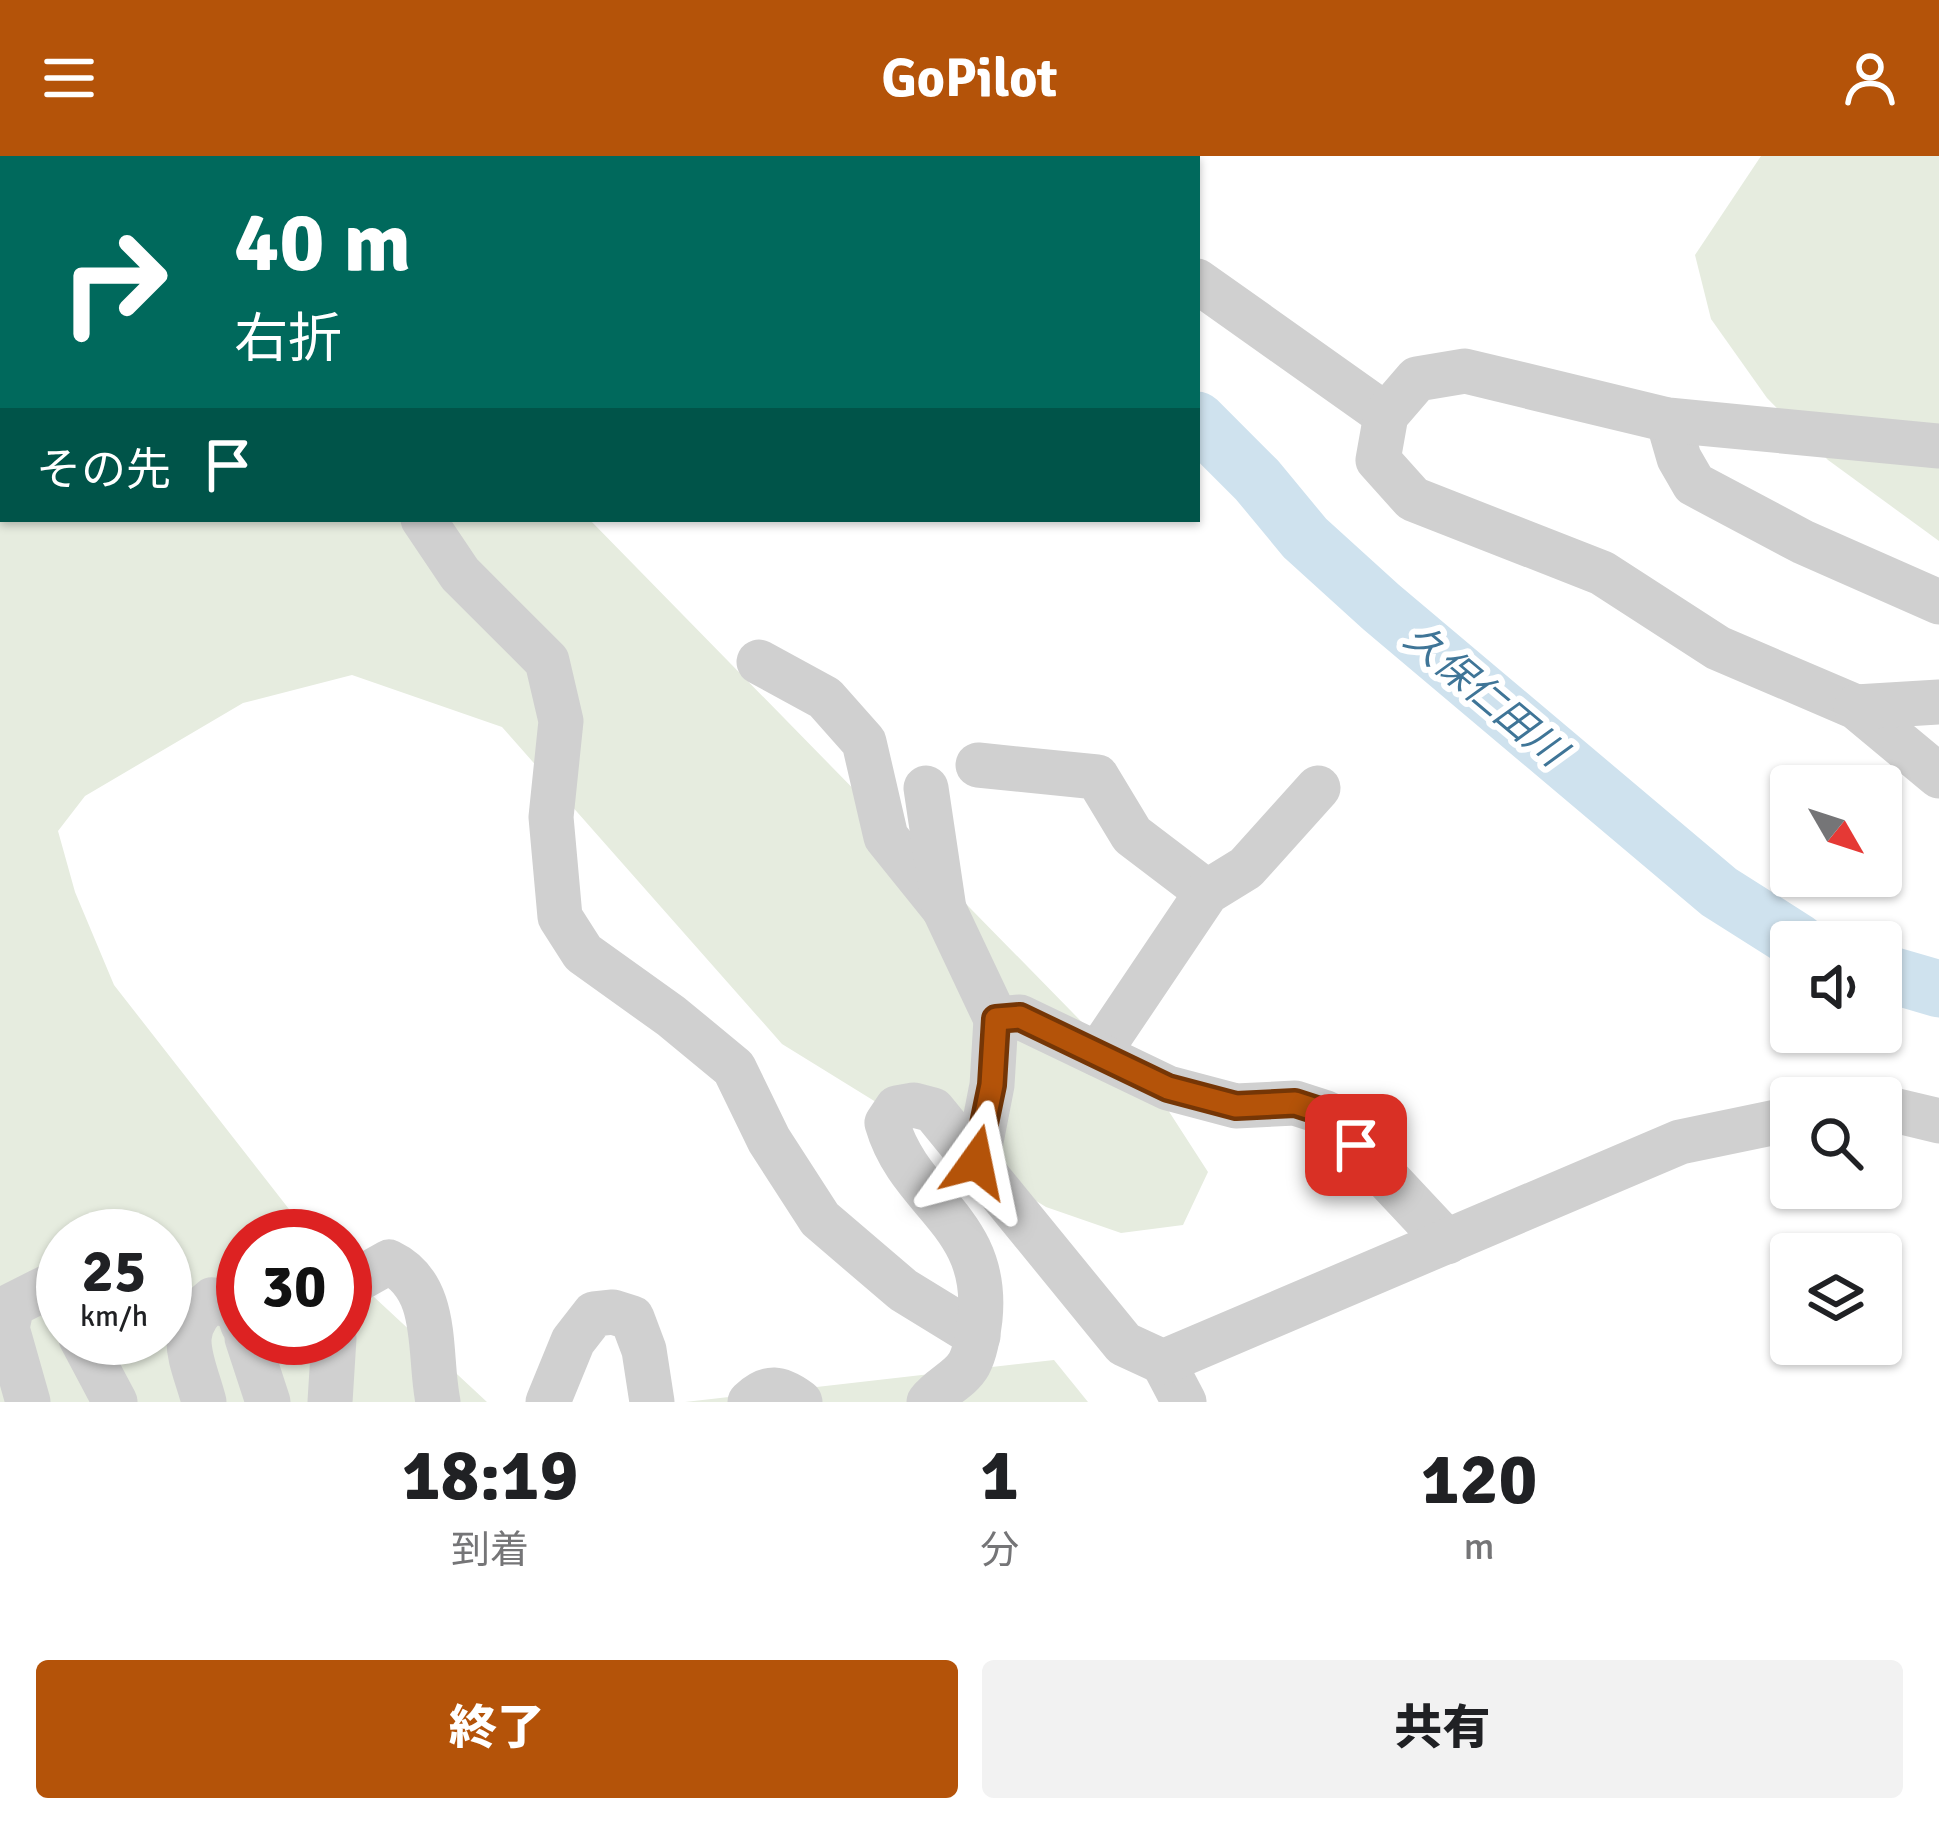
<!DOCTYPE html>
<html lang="ja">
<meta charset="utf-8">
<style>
:root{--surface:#fff;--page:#f2f2f2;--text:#202124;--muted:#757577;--accent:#b45309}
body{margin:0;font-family:Signika,"Noto Sans JP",sans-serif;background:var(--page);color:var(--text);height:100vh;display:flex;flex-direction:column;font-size:45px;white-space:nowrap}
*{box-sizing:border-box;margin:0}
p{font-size:39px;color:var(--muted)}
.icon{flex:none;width:66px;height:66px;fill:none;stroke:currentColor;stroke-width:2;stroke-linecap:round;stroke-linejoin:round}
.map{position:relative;height:1246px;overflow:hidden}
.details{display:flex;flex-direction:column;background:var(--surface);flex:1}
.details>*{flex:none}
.guide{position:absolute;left:0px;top:0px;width:1200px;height:366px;box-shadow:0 3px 9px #0004;background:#00695c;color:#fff;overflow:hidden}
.needle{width:78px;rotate:129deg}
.tools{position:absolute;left:1770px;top:609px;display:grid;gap:24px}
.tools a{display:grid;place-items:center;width:132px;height:132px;border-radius:12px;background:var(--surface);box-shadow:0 3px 9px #0004;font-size:60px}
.speed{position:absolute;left:36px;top:1053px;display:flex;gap:24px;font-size:60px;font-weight:700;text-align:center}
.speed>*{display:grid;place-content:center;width:156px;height:156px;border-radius:50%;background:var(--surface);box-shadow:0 3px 9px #0004;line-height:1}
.speed small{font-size:30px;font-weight:400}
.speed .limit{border:18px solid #d22;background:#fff;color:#111}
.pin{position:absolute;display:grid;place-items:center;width:102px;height:102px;color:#fff;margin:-51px;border-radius:24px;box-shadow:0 6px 18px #0006}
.me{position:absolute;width:132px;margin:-66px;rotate:12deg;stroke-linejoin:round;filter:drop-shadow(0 0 9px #0008)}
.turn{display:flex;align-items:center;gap:42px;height:252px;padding:0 36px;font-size:54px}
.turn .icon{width:156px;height:156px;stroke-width:2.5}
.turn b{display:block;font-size:84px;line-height:102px}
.then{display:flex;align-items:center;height:114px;padding:0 36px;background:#0003;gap:24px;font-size:45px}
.eta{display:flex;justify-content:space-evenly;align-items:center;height:204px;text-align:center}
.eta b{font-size:72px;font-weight:800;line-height:84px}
.button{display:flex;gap:24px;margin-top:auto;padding:24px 36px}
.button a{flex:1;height:138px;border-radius:12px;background:var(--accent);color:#fff;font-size:48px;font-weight:800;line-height:138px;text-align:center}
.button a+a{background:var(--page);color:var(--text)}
header{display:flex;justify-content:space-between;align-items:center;height:156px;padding:0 36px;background:var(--accent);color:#fff;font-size:54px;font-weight:800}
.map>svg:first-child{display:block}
</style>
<header><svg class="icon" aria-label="menu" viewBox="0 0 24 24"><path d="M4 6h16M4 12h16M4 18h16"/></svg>GoPilot<svg class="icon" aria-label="person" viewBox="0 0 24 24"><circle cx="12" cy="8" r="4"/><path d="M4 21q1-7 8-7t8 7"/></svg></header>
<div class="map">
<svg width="1939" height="1246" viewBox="0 0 1939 1246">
<rect width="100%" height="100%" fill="#fff"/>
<!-- green -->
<g fill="#e6ecdf" fill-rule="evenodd">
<path d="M 0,0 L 236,3 L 3,3 L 3,363 L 589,363 L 1168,954 L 1208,1016 L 1183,1069 L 1121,1077 L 1046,1051 L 782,888 L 502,571 L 352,519 L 243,547 L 85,640 L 58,675 L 75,736 L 114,829 L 310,1080 L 243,1080 L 243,1182 L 345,1182 L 345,1114 L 487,1246 L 0,1246 ZM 63,1080 L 165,1080 L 165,1182 L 63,1182 Z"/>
<path d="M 1761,0 L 1939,0 L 1939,385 L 1828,304 L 1767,242 L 1711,163 L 1695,99 Z"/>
<path d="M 1054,1204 L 1088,1246 L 685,1246 Z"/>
</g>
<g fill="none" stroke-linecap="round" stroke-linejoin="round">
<!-- river -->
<g stroke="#cfe2ee" stroke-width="57">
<path d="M 1064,0 L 1064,3"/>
<path d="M 1197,264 L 1257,324 L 1305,382 L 1381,451 L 1719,736 L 1798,786"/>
<path d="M 1881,816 L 1939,833"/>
</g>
<!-- minor -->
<g stroke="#d0d0d0" stroke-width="45">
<path d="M 91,0 L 93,3"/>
<path d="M 1020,0 L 1024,3"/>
<path d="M 1197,125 L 1386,259"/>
<path d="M 1668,264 L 1679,302 L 1694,328 L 1803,386 L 1939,446"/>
<path d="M 1939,290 L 1668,264 L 1465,215 L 1417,223 L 1386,259 L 1378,304 L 1413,343 L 1602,417 L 1718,492 L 1856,551 L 1939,620"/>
<path d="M 423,363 L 460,418 L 547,505 L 561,565 L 551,661 L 560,761 L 583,797 L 671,860 L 734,912 L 769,984 L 820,1063 L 903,1134 L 978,1180"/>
<path d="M 759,506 L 825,542 L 864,586 L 886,681 L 944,753"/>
<path d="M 1856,551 L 1939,546"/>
<path d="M 978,609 L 1097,621 L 1132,679 L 1207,736"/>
<path d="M 926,632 L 944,753 L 996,863"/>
<path d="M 1098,898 L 1207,736 L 1246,712 L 1318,632"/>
<path d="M 1881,951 L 1939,965"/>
<path d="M 977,1006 L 992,929 L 996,863 L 1020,861 L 1168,932 L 1236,950 L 1295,947 L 1326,957 L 1447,1086"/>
<path d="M 345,1135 L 348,1129 L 389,1106 C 441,1131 428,1197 438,1246"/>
<path d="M 81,1182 L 115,1246"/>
<path d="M 247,1182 L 268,1246"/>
<path d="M 1163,1206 L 1184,1246"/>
<path d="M 28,1246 L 7,1172 L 12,1149 L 48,1131 L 63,1152"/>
<path d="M 204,1246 C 193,1204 173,1175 212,1144 L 237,1152 L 243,1169"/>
<path d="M 330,1246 L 334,1182"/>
<path d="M 548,1246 L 573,1185 L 594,1158 L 613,1156 L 632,1162 L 644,1194 L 652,1246"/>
<path d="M 750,1246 C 768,1229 780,1231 800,1246"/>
<path d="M 929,1246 C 940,1231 960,1224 969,1208 C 976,1195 978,1177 980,1163 C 990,1065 910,1047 887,967 L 897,952 L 914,949 L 933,954 L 1124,1188 L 1163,1206 L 1680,986 L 1791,963"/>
</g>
</g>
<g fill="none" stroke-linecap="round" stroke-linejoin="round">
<!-- route casing -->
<g stroke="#753606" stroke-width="30">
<path id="route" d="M 976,1006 L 992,929 L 996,863 L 1020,861 L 1168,932 L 1236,950 L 1295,947 L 1326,957 L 1356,989"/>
</g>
<!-- route -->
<use href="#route" stroke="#b45309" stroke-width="21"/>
</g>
<g text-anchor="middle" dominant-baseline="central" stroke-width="12" stroke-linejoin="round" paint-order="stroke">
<!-- water labels -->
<g font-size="39" font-style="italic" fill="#3f7597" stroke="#fff">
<text transform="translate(1485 539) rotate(40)">久保仁田川</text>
</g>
</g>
</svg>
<div class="tools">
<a><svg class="needle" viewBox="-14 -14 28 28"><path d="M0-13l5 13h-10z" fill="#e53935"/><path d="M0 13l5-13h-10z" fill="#757577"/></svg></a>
<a><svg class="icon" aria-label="sound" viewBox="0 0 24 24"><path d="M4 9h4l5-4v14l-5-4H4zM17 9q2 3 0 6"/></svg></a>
<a><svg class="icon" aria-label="search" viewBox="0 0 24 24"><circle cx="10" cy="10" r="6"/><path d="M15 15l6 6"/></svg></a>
<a><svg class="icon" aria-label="layers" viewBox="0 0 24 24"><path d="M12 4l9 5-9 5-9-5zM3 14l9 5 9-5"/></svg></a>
</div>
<div class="speed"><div>25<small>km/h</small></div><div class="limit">30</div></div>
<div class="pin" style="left:1356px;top:989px;background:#d93025"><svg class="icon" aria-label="arrive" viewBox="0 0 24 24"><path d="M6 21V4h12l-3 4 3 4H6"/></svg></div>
<svg class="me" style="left:976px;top:1006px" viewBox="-20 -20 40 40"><path d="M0-17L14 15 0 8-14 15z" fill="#b45309" stroke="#fff" stroke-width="4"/></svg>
<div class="guide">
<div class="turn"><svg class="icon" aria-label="right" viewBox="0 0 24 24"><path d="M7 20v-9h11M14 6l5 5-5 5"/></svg><div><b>40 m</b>右折</div></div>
<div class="then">その先<svg class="icon" aria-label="arrive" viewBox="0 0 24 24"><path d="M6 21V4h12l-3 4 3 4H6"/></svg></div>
</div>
</div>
<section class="details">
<div class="eta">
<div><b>18:19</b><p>到着</p></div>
<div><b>1</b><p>分</p></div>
<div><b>120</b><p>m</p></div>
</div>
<div class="button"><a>終了</a><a>共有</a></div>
</section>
